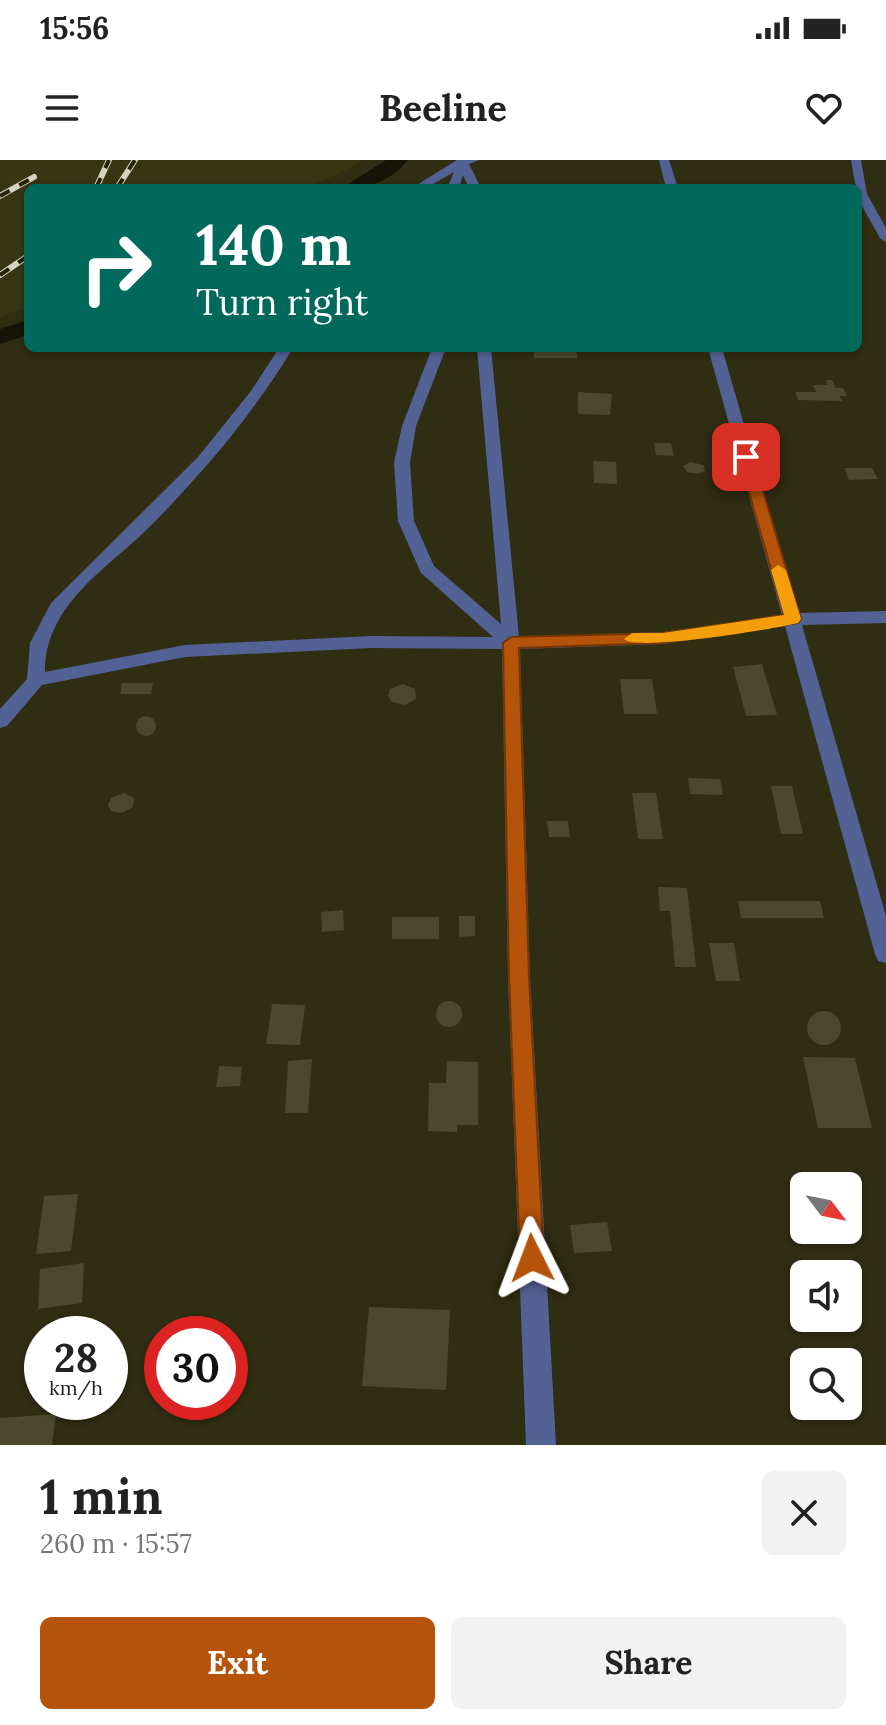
<!DOCTYPE html>
<meta charset="utf-8">
<style>
:root{--surface:#fff;--page:#f2f2f2;--text:#222;--muted:#767676;--accent:#b45309}
body{margin:0;font-family:Lora,serif;background:var(--page);color:var(--text);height:100vh;display:flex;flex-direction:column;font-size:30px;white-space:nowrap}
*{box-sizing:border-box;margin:0}
p{font-size:26px;color:var(--muted)}
.icon{flex:none;width:44px;height:44px;fill:none;stroke:currentColor;stroke-width:2;stroke-linecap:round;stroke-linejoin:round}
.map{position:relative;height:1285px;overflow:hidden}
.drawer{display:flex;flex-direction:column;background:var(--surface);flex:1}
.drawer>*{flex:none}
.hud{position:absolute;left:24px;top:24px;width:838px;height:168px;border-radius:12px;box-shadow:0 2px 6px #0004;background:#00695c;color:#fff;overflow:hidden}
.needle{width:52px;rotate:122deg}
.buttons{position:absolute;left:790px;top:1012px;display:grid;gap:16px}
.buttons a{display:grid;place-items:center;width:72px;height:72px;border-radius:12px;background:var(--surface);box-shadow:0 2px 6px #0004;font-size:40px}
.speed{position:absolute;left:24px;top:1156px;display:flex;gap:16px;font-size:40px;font-weight:700;text-align:center}
.speed>*{display:grid;place-content:center;width:104px;height:104px;border-radius:50%;background:var(--surface);box-shadow:0 2px 6px #0004;line-height:1}
.speed small{font-size:20px;font-weight:400}
.speed .limit{border:12px solid #d22;background:#fff;color:#111}
.pin{position:absolute;display:grid;place-items:center;width:68px;height:68px;color:#fff;margin:-34px;border-radius:16px;box-shadow:0 4px 12px #0006}
.me{position:absolute;width:88px;margin:-44px;rotate:357deg;stroke-linejoin:round;filter:drop-shadow(0 0 6px #0008)}
.turn{display:flex;align-items:center;gap:28px;height:168px;padding:0 40px;font-size:36px}
.turn .icon{width:104px;height:104px;stroke-width:2.5}
.turn b{display:block;font-size:56px;line-height:68px}
.round{display:grid;place-items:center;flex:none;width:84px;height:84px;border-radius:12px;background:var(--page)}
.headline{display:flex;align-items:center;justify-content:space-between;height:136px;padding:0 40px}
h1{font-size:48px;font-weight:800;line-height:60px}
.action{display:flex;gap:16px;margin-top:auto;padding:16px 40px}
.action a{flex:1;height:92px;border-radius:12px;background:var(--accent);color:#fff;font-size:32px;font-weight:800;line-height:92px;text-align:center}
.action a+a{background:var(--page);color:var(--text)}
.status{display:flex;justify-content:space-between;align-items:center;height:56px;padding:0 40px;background:var(--surface);direction:ltr}
.status svg{height:22px;fill:currentColor}
header{display:flex;justify-content:space-between;align-items:center;height:104px;padding:0 40px;background:var(--surface);font-size:36px;font-weight:800}
.map>svg:first-child{display:block}
</style>
<div class="status"><b>15:56</b><svg viewBox="0 0 49 12"><path d="M0 12V9h3v3zM5 12V6h3v6zM10 12V3h3v9zM15 12V0h3v12zM26 1h20v11H26zM47 4h2v5h-2z"/></svg></div>
<header><svg class="icon" aria-label="menu" viewBox="0 0 24 24"><path d="M4 6h16M4 12h16M4 18h16"/></svg>Beeline<svg class="icon" aria-label="heart" viewBox="0 0 24 24"><path d="M12 20l-8-8c-3-5 5-10 8-4 3-6 11-1 8 4z"/></svg></header>
<div class="map">
<svg width="886" height="1285" viewBox="0 0 886 1285">
<rect width="100%" height="100%" fill="#2f2d12"/>
<!-- built -->
<path fill="#383513" d="M 0,0 L 362,0 L 345,11 L 305,28 L 28,28 L 28,146 L 0,157 Z"/>
<g fill="none" stroke-linecap="round" stroke-linejoin="round">
<!-- canal -->
<g fill="#141407" fill-rule="evenodd">
<path d="M 386,0 L 408,0 C 390,22 369,28 342,28 Z"/>
<path d="M 28,160 L 28,175 L 0,184 L 0,169 Z"/>
</g>
</g>
<!-- building -->
<g fill="#4a492d">
<path d="M 534,189 L 576,189 L 577,198 L 534,198 Z"/>
<path d="M 826,220 L 832,220 L 836,228 L 843,228 L 847,236 L 839,236 L 842,241 L 798,240 L 795,232 L 816,232 L 813,225 L 827,225 Z"/>
<path d="M 578,232 L 612,234 L 610,255 L 578,254 Z"/>
<path d="M 654,283 L 671,283 L 674,296 L 656,295 Z"/>
<path d="M 593,301 L 616,302 L 617,324 L 594,323 Z"/>
<path d="M 690,302 L 704,305 L 705,311 L 698,314 L 687,312 L 683,306 Z"/>
<path d="M 844,308 L 872,308 L 878,319 L 849,320 Z"/>
<path d="M 762,504 L 777,555 L 746,556 L 733,507 Z"/>
<path d="M 620,519 L 652,519 L 657,554 L 624,554 Z"/>
<path d="M 122,523 L 153,523 L 151,534 L 120,534 Z"/>
<path d="M 403,524 L 415,529 L 416,539 L 405,545 L 392,542 L 388,536 L 390,529 Z"/>
<circle cx="146" cy="566" r="10"/>
<path d="M 688,618 L 720,619 L 723,635 L 690,634 Z"/>
<path d="M 771,626 L 792,626 L 803,674 L 781,674 Z"/>
<path d="M 124,633 L 134,638 L 133,647 L 122,653 L 111,651 L 108,645 L 111,638 Z"/>
<path d="M 632,633 L 656,633 L 663,679 L 638,679 Z"/>
<path d="M 547,661 L 568,661 L 570,677 L 549,677 Z"/>
<path d="M 658,727 L 687,728 L 696,807 L 675,807 L 670,751 L 660,751 Z"/>
<path d="M 738,741 L 820,741 L 824,758 L 741,758 Z"/>
<path d="M 343,750 L 344,770 L 322,772 L 321,752 Z"/>
<path d="M 459,756 L 475,756 L 475,776 L 459,777 Z"/>
<rect x="392" y="757" width="47" height="22"/>
<path d="M 709,783 L 734,783 L 740,821 L 716,821 Z"/>
<circle cx="449" cy="854" r="13"/>
<path d="M 272,844 L 305,845 L 300,885 L 266,884 Z"/>
<circle cx="824" cy="868" r="17"/>
<path d="M 803,897 L 855,898 L 872,968 L 818,968 Z"/>
<path d="M 312,899 L 308,953 L 285,953 L 288,901 Z"/>
<path d="M 447,901 L 478,902 L 478,965 L 457,965 L 457,972 L 428,971 L 429,923 L 446,923 Z"/>
<path d="M 219,906 L 242,907 L 240,926 L 216,927 Z"/>
<path d="M 78,1034 L 71,1091 L 36,1094 L 44,1036 Z"/>
<path d="M 607,1062 L 612,1091 L 574,1093 L 570,1065 Z"/>
<path d="M 84,1103 L 82,1143 L 38,1149 L 40,1109 Z"/>
<path d="M 369,1147 L 450,1150 L 446,1230 L 362,1226 Z"/>
<path d="M 56,1254 L 52,1285 L 0,1285 L 0,1258 Z"/>
</g>
<g fill="none" stroke-linecap="round" stroke-linejoin="round">
<!-- street -->
<g fill="#526294" fill-rule="evenodd">
<path d="M 457,0 L 479,0 L 469,4 L 481,28 L 469,28 L 463,15 L 459,28 L 447,28 L 454,12 L 426,28 L 412,28 Z"/>
<path d="M 659,0 L 669,0 L 678,28 L 666,28 Z"/>
<path d="M 851,0 L 861,0 L 867,34 L 886,68 L 886,82 L 880,78 L 858,39 Z"/>
<path d="M 279,188 L 293,188 C 263,237 229,282 190,324 C 174,342 157,360 139,377 C 97,415 45,450 45,512 L 185,485 L 371,476 L 493,477 L 421,413 L 398,361 L 394,303 L 402,266 L 432,188 L 446,188 L 416,266 L 410,303 L 414,361 L 434,406 L 501,464 L 477,188 L 491,188 L 519,477 L 663,472 L 782,455 L 708,188 L 722,188 L 798,453 L 886,451 L 886,463 L 802,465 L 886,756 L 886,803 L 878,801 L 875,794 L 785,466 L 663,484 L 520,489 L 530,817 L 556,1285 L 526,1285 L 508,817 L 502,489 L 371,488 L 185,497 L 42,525 L 7,566 L 0,568 L 0,549 L 27,519 L 30,483 L 51,443 L 198,297 L 251,231 Z"/>
</g>
<!-- rail casing -->
<g stroke="#d4d4c3" stroke-width="6">
<g id="rail">
<path d="M 96,28 L 109,0"/>
<path d="M 117,28 L 135,0"/>
<path d="M 0,36 L 34,17"/>
<path d="M 0,115 L 28,96"/>
</g>
</g>
<!-- rail -->
<use href="#rail" stroke="#252308" stroke-width="4" stroke-dasharray="11" stroke-linecap="butt"/>
</g>
<!-- route -->
<path fill="#b45309" stroke="#753606" stroke-width="2" d="M 746,293 L 753,297 L 801,459 L 798,463 L 663,483 L 519,488 L 529,817 L 544,1098 L 541,1106 L 532,1110 L 524,1106 L 520,1098 L 509,817 L 503,483 L 511,477 L 663,473 L 784,455 L 739,297 Z"/>
<!-- slow -->
<path fill="#f59e0b" d="M 778,405 L 786,410 L 801,459 L 798,463 C 774,469 636,492 624,479 L 632,473 L 663,473 L 784,455 L 771,410 Z"/>
</svg>
<div class="buttons">
<a><svg class="needle" viewBox="-14 -14 28 28"><path d="M0-13l5 13h-10z" fill="#e53935"/><path d="M0 13l5-13h-10z" fill="#767676"/></svg></a>
<a><svg class="icon" aria-label="sound" viewBox="0 0 24 24"><path d="M4 9h4l5-4v14l-5-4H4zM17 9q2 3 0 6"/></svg></a>
<a><svg class="icon" aria-label="search" viewBox="0 0 24 24"><circle cx="10" cy="10" r="6"/><path d="M15 15l6 6"/></svg></a>
</div>
<div class="speed"><div>28<small>km/h</small></div><div class="limit">30</div></div>
<div class="pin" style="left:746px;top:297px;background:#d93025"><svg class="icon" aria-label="arrive" viewBox="0 0 24 24"><path d="M6 21V4h12l-3 4 3 4H6"/></svg></div>
<svg class="me" style="left:532px;top:1098px" viewBox="-20 -20 40 40"><path d="M0-17L14 15 0 8-14 15z" fill="#b45309" stroke="#fff" stroke-width="4"/></svg>
<div class="hud">
<div class="turn"><svg class="icon" aria-label="right" viewBox="0 0 24 24"><path d="M7 20v-9h11M14 6l5 5-5 5"/></svg><div><b>140 m</b>Turn right</div></div>
</div>
</div>
<section class="drawer">
<div class="headline"><div><h1>1 min</h1><p>260 m · 15:57</p></div><a class="round"><svg class="icon" aria-label="close" viewBox="0 0 24 24"><path d="M6 6l12 12M18 6L6 18"/></svg></a></div>
<div class="action"><a>Exit</a><a>Share</a></div>
</section>
